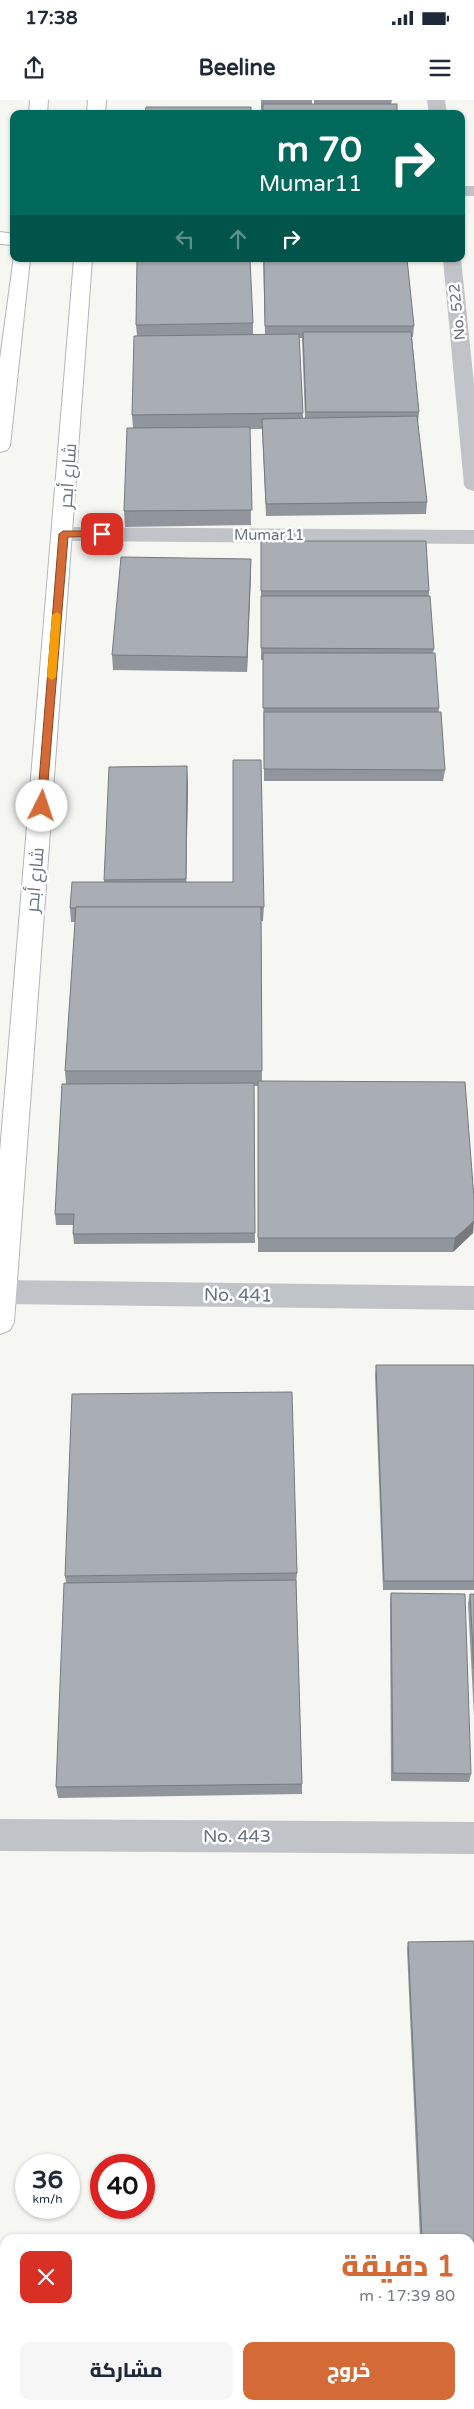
<!DOCTYPE html>
<html lang="ar">
<meta charset="utf-8">
<style>
:root{--surface:#fff;--page:#f6f6f7;--text:#1f2937;--muted:#747a83;--accent:#d46a36}
body{margin:0;font-family:"Varela Round",Cairo,sans-serif;background:var(--page);color:var(--text);direction:rtl;height:100vh;display:flex;flex-direction:column;font-size:19px;white-space:nowrap}
*{box-sizing:border-box;margin:0}
p{font-size:16px;color:var(--muted)}
.icon{flex:none;width:28px;height:28px;fill:none;stroke:currentColor;stroke-width:2;stroke-linecap:round;stroke-linejoin:round}
.map{position:relative;flex:1;overflow:hidden;direction:ltr}
.side{position:absolute;left:0px;top:2134px;width:475px;height:176px;display:flex;flex-direction:column;background:var(--surface);border-radius:15px 15px 0 0;box-shadow:0 1px 4px #0004;direction:rtl}
.side>*{flex:none}
.banner{position:absolute;left:10px;top:10px;width:455px;height:152px;border-radius:10px;box-shadow:0 1px 4px #0004;direction:rtl;background:#00695c;color:#fff;overflow:hidden}
.speed{position:absolute;left:15px;top:2054px;display:flex;gap:10px;font-size:25px;font-weight:700;text-align:center}
.speed>*{display:grid;place-content:center;width:65px;height:65px;border-radius:50%;background:var(--surface);box-shadow:0 1px 4px #0004;line-height:1}
.speed small{font-size:12px;font-weight:400}
.speed .limit{border:8px solid #d22;background:#fff;color:#111}
.pin{position:absolute;display:grid;place-items:center;width:42px;height:42px;color:#fff;margin:-21px;border-radius:10px;box-shadow:0 2px 8px #0006}
.me{position:absolute;width:55px;margin:-28px;rotate:4deg;stroke-linejoin:round;filter:drop-shadow(0 0 4px #0008)}
.turn{display:flex;align-items:center;gap:18px;height:105px;padding:0 20px;font-size:22px}
.turn .icon{width:65px;height:65px;stroke-width:2.5}
.turn b{display:block;font-size:35px;line-height:42px}
.lanes{display:flex;align-items:center;height:48px;padding:0 20px;background:#0003;justify-content:center;gap:25px;direction:ltr}
.lanes .off{opacity:.35}
.round{display:grid;place-items:center;flex:none;width:52px;height:52px;border-radius:10px;background:var(--page)}
.overview{display:flex;align-items:center;justify-content:space-between;height:85px;padding:0 20px}
h1{font-size:30px;font-weight:800;line-height:38px;color:var(--accent)}
.button{display:flex;gap:10px;margin-top:auto;padding:10px 20px}
.button a{flex:1;height:58px;border-radius:10px;background:var(--accent);color:#fff;font-size:20px;font-weight:800;line-height:58px;text-align:center}
.button a+a{background:var(--page);color:var(--text)}
.status{display:flex;justify-content:space-between;align-items:center;height:35px;padding:0 25px;background:var(--surface);direction:ltr}
.status svg{height:14px;fill:currentColor}
header{display:flex;justify-content:space-between;align-items:center;height:65px;padding:0 20px;background:var(--surface);font-size:22px;font-weight:800}
.map>svg:first-child{display:block}
</style>
<div class="status"><b>17:38</b><svg viewBox="0 0 49 12"><path d="M0 12V9h3v3zM5 12V6h3v6zM10 12V3h3v9zM15 12V0h3v12zM26 1h20v11H26zM47 4h2v5h-2z"/></svg></div>
<header><svg class="icon" aria-label="menu" viewBox="0 0 24 24"><path d="M4 6h16M4 12h16M4 18h16"/></svg>Beeline<svg class="icon" aria-label="share" viewBox="0 0 24 24"><path d="M12 15V3M7 8l5-5 5 5M5 13v7h14v-7"/></svg></header>
<div class="map">
<svg width="474" height="2309" viewBox="0 0 474 2309">
<rect width="100%" height="100%" fill="#f6f6f3"/>
<g fill="none" stroke-linecap="round" stroke-linejoin="round">
<!-- secondary casing -->
<g stroke="#b3b7bb" stroke-width="2">
<g id="secondary">
<path d="M 30,0 L 48,0 L 47,14 L 29,14 Z"/>
<path d="M 88,0 L 106,0 L 105,14 L 87,14 Z"/>
<path d="M 0,132 L 14,134 L 14,145 L 0,144 Z"/>
<path d="M 14,156 L 14,159 L 30,159 L 10,346 L 7,350 L 0,352 L 0,259 Z"/>
<path d="M 74,159 L 92,159 L 14,1222 L 10,1230 L 0,1234 L 0,1052 Z"/>
</g>
</g>
<!-- street -->
<g fill="#c0c3c7" fill-rule="evenodd">
<path d="M 427,0 L 445,0 L 447,14 L 429,14 Z"/>
<rect x="461" y="86" width="13" height="10"/>
<path d="M 443,159 L 461,159 L 474,284 L 474,391 L 467,389 L 464,385 Z"/>
<path d="M 63,427 L 474,430 L 474,444 L 63,441 L 56,439 L 52,434 L 56,429 Z"/>
<path d="M 2,1180 L 474,1186 L 474,1210 L 2,1204 L 0,1203 L 0,1181 Z"/>
<path d="M 0,1719 L 474,1722 L 474,1754 L 0,1751 Z"/>
</g>
<!-- secondary -->
<use href="#secondary" fill="#fff" fill-rule="evenodd"/>
</g>
<!-- wall -->
<g fill="#90969b" fill-rule="evenodd">
<path d="M 261,0 L 312,0 L 312,4 L 314,4 L 314,0 L 392,0 L 391,4 L 261,10 Z"/>
<path d="M 263,159 L 407,159 L 414,226 L 413,237 L 412,237 L 419,312 L 418,323 L 427,402 L 426,414 L 266,416 L 262,329 L 250,329 L 251,425 L 125,427 L 124,411 L 133,328 L 132,315 L 137,236 L 136,225 L 253,223 L 253,235 L 265,235 ZM 299,238 L 302,238 L 305,318 L 303,318 Z"/>
<path d="M 261,441 L 429,491 L 429,496 L 434,549 L 433,553 L 445,670 L 443,681 L 264,681 L 263,560 L 261,560 Z"/>
<path d="M 251,459 L 247,572 L 113,570 L 112,555 Z"/>
<path d="M 188,682 L 186,782 L 264,807 L 263,821 L 261,821 L 262,981 L 474,1098 L 473,1133 L 453,1152 L 258,1152 L 258,986 L 254,986 L 255,1143 L 74,1144 L 73,1134 L 74,1125 L 56,1125 L 55,1114 L 66,984 L 65,971 L 75,822 L 71,822 L 70,808 L 104,782 L 104,780 Z"/>
<path d="M 376,1265 L 474,1265 L 474,1490 L 383,1490 L 375,1275 Z"/>
<path d="M 297,1473 L 296,1485 L 302,1684 L 302,1694 L 58,1698 L 56,1687 L 66,1483 L 65,1476 Z"/>
<path d="M 391,1493 L 471,1674 L 469,1682 L 391,1681 L 390,1502 Z"/>
<path d="M 470,1494 L 474,1494 L 474,1616 L 468,1503 Z"/>
<path d="M 474,1841 L 474,2148 L 470,2148 L 470,2139 L 420,2139 L 407,1849 L 408,1842 Z"/>
</g>
<!-- shaded-wall -->
<g fill="#767a7e">
<path d="M 251,459 L 251,474 L 247,572 L 247,557 Z"/>
<path d="M 187,666 L 188,682 L 186,794 L 186,779 Z"/>
<path d="M 474,1121 L 473,1133 L 453,1152 L 455,1138 Z"/>
</g>
<!-- building -->
<g fill="#a8aeb4" stroke="#767a7e">
<rect x="263" y="4" width="134" height="10"/>
<path d="M 146,7 L 251,7 L 251,14 L 145,14 Z"/>
<path d="M 137,159 L 250,159 L 253,223 L 136,225 Z"/>
<path d="M 264,159 L 407,159 L 414,226 L 265,226 Z"/>
<path d="M 303,232 L 411,232 L 419,312 L 306,312 Z"/>
<path d="M 299,234 L 303,313 L 132,315 L 134,236 Z"/>
<path d="M 417,316 L 427,402 L 266,404 L 262,319 Z"/>
<path d="M 250,327 L 252,410 L 124,411 L 127,328 Z"/>
<path d="M 261,441 L 426,441 L 429,491 L 261,491 Z"/>
<path d="M 121,457 L 251,459 L 247,557 L 112,555 Z"/>
<path d="M 261,496 L 430,496 L 434,549 L 261,548 Z"/>
<path d="M 263,553 L 435,553 L 439,608 L 263,608 Z"/>
<path d="M 264,612 L 441,612 L 445,670 L 264,669 Z"/>
<path d="M 233,660 L 261,660 L 264,807 L 76,807 L 76,808 L 70,808 L 72,782 L 233,782 Z"/>
<path d="M 187,666 L 186,779 L 104,780 L 109,667 Z"/>
<path d="M 76,807 L 261,807 L 262,971 L 65,971 Z"/>
<path d="M 258,981 L 465,982 L 474,1098 L 474,1121 L 455,1138 L 258,1138 Z"/>
<path d="M 254,983 L 255,1133 L 73,1134 L 74,1114 L 55,1114 L 62,984 Z"/>
<path d="M 376,1265 L 474,1265 L 474,1481 L 384,1481 Z"/>
<path d="M 292,1292 L 297,1473 L 65,1476 L 72,1294 Z"/>
<path d="M 296,1480 L 302,1684 L 56,1687 L 64,1483 Z"/>
<path d="M 391,1493 L 465,1494 L 471,1674 L 393,1673 Z"/>
<path d="M 470,1494 L 474,1494 L 474,1569 Z"/>
<path d="M 474,1841 L 474,2144 L 470,2144 L 470,2139 L 422,2139 L 408,1842 Z"/>
<path d="M 470,2152 L 474,2152 L 474,2309 L 422,2309 L 422,2305 L 470,2305 Z"/>
</g>
<!-- route -->
<path fill="#d46a36" stroke="#8a4523" d="M 102,431 L 107,434 L 106,436 L 68,437 L 46,706 L 42,709 L 37,706 L 59,434 L 63,431 Z"/>
<!-- slow -->
<path fill="#f59e0b" d="M 57,512 L 61,515 L 56,577 L 52,580 L 47,577 L 52,515 Z"/>
<g text-anchor="middle" dominant-baseline="central" stroke-width="5" stroke-linejoin="round" paint-order="stroke">
<!-- far-street labels -->
<g font-size="15" fill="#687482" stroke="#fff">
<text transform="translate(457 212) rotate(-96)">No. 522</text>
<text x="269" y="435">Mumar11</text>
</g>
<!-- street labels -->
<g font-size="18" fill="#687482" stroke="#fff">
<text transform="translate(68 376) rotate(-86)">شارع أبحر</text>
<text transform="translate(35 780) rotate(-85)">شارع أبحر</text>
<text transform="translate(238 1195) rotate(1)">No. 441</text>
<text x="237" y="1736">No. 443</text>
</g>
</g>
</svg>
<div class="speed"><div>36<small>km/h</small></div><div class="limit">40</div></div>
<div class="pin" style="left:102px;top:434px;background:#d93025"><svg class="icon" aria-label="arrive" viewBox="0 0 24 24"><path d="M6 21V4h12l-3 4 3 4H6"/></svg></div>
<svg class="me" style="left:42px;top:706px" viewBox="-20 -20 40 40"><circle r="19" fill="#fff"/><path d="M0-13L10 11 0 6-10 11z" fill="#d46a36"/></svg>
<div class="banner">
<div class="turn"><svg class="icon" aria-label="right" viewBox="0 0 24 24"><path d="M7 20v-9h11M14 6l5 5-5 5"/></svg><div><b>70 m</b>Mumar11</div></div>
<div class="lanes"><svg class="icon off" aria-label="left" viewBox="0 0 24 24"><path d="M17 20v-9H6M10 6l-5 5 5 5"/></svg><svg class="icon off" aria-label="ahead" viewBox="0 0 24 24"><path d="M12 20V5M6 11l6-6 6 6"/></svg><svg class="icon" aria-label="right" viewBox="0 0 24 24"><path d="M7 20v-9h11M14 6l5 5-5 5"/></svg></div>
</div>
<section class="side">
<div class="overview"><div><h1>1 دقيقة</h1><p>80 m · 17:39</p></div><a class="round" style="background:#d93025;color:#fff"><svg class="icon" aria-label="close" viewBox="0 0 24 24"><path d="M6 6l12 12M18 6L6 18"/></svg></a></div>
<div class="button"><a>خروج</a><a>مشاركة</a></div>
</section>
</div>
